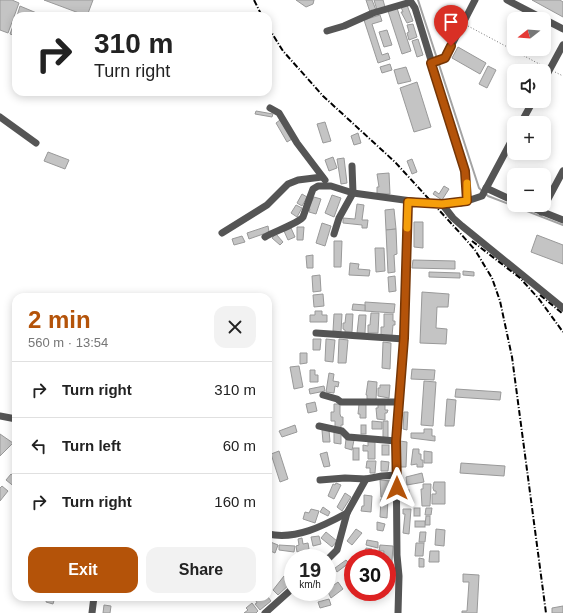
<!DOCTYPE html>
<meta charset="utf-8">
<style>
:root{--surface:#fff;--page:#f2f2f2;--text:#222;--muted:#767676;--line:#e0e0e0;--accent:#b45309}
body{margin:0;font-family:Helvetica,sans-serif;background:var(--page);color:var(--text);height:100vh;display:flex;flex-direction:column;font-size:15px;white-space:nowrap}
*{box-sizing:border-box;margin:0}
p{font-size:13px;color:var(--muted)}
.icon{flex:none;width:22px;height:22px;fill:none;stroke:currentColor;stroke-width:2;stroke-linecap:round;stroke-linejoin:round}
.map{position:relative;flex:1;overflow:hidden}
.sheet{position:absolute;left:12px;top:293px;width:260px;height:308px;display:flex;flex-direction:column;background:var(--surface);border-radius:12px;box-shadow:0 2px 10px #0003}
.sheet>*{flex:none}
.banner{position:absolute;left:12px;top:12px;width:260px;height:84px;border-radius:12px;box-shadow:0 2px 10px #0003;background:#fff;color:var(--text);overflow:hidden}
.needle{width:26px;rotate:253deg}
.buttons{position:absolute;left:507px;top:12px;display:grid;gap:8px}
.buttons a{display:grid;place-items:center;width:44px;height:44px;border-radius:8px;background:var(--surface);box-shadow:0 2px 10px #0003;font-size:20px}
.speed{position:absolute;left:284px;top:549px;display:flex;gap:8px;font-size:20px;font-weight:700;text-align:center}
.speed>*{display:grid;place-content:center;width:52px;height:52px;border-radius:50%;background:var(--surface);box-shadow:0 2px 10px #0003;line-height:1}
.speed small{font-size:10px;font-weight:400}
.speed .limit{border:6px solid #d22;background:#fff;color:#111}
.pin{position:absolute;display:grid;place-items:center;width:34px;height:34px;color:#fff;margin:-41px -17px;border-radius:50% 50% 50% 0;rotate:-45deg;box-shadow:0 0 4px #0007}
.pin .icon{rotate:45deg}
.me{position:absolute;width:44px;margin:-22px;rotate:0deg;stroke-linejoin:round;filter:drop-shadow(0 0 3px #0008)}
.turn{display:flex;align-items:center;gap:14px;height:84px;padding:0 16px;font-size:18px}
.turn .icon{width:52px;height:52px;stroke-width:2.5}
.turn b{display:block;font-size:28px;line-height:34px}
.round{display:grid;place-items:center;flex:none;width:42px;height:42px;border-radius:12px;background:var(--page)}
.head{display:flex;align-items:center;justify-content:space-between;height:68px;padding:0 16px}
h1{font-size:24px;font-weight:800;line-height:30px;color:var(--accent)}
.action{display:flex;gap:8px;margin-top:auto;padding:8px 16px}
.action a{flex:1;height:46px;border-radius:12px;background:var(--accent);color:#fff;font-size:16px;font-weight:800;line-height:46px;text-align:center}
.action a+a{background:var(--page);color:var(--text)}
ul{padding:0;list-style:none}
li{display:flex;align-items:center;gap:12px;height:56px;padding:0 16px;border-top:1px solid var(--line)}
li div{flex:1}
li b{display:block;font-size:15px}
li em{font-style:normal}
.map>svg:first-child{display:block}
</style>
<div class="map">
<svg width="563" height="613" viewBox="0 0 563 613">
<rect width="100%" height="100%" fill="#fff"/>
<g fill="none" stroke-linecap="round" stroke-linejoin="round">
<!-- stream -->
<path stroke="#a3a3a3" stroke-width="2" d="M 418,0 L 479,188 L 488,196 L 563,225"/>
</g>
<!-- building -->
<g fill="#c4c4c4" stroke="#999">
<path d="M 0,0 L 12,0 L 19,3 L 8,33 L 0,30 Z"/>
<path d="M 44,0 L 93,0 L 87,16 Z"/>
<path d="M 296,0 L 314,0 L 313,4 L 306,7 Z"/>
<path d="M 366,0 L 372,0 L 376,10 L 370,12 Z"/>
<path d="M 374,0 L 383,0 L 385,7 L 377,10 Z"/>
<path d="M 532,0 L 560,0 L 563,2 L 563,17 Z"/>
<path d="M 407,5 L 413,21 L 407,23 L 401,12 L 403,12 L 401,7 Z"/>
<path d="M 20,6 L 39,14 L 38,16 L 17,16 Z"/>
<path d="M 397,8 L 411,51 L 402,54 L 388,11 Z"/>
<path d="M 380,15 L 382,21 L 372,24 L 382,55 L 388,53 L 390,59 L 378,63 L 364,20 Z"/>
<path d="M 16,18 L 16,36 L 10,34 Z"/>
<path d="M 413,24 L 417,37 L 409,40 L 407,33 L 409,32 L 407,25 Z"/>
<path d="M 387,30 L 392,45 L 384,47 L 379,32 Z"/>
<path d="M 418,39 L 423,55 L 417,57 L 412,41 Z"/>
<path d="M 458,47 L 486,63 L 480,74 L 452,58 Z"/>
<path d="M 390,64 L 392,70 L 382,73 L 380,67 Z"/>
<path d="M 488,66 L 496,70 L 487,88 L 479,84 Z"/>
<path d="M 406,67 L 411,81 L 398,84 L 394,70 Z"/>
<path d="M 417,82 L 431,127 L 414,132 L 400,88 Z"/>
<path d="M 256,111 L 273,114 L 272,117 L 255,114 Z"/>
<path d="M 280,120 L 292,139 L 287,142 L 276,123 Z"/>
<path d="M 325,122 L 331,141 L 323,143 L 317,124 Z"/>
<path d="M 358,133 L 361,143 L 354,145 L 351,136 Z"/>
<path d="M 48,152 L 69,160 L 65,169 L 44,161 Z"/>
<path d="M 333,157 L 337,168 L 329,171 L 325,160 Z"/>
<path d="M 344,158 L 347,183 L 341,184 L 337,159 Z"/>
<path d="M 412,159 L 417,172 L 412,174 L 407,161 Z"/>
<path d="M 389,173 L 390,194 L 377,194 L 377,187 L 379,187 L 377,174 Z"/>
<path d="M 444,186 L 449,189 L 442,200 L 433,194 L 435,191 L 439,194 Z"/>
<path d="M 302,194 L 307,197 L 302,206 L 297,203 Z"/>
<path d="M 332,195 L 341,198 L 334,217 L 325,213 Z"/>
<path d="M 314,197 L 321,199 L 316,214 L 309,212 L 310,209 L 308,209 Z"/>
<path d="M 357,204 L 364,205 L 362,220 L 368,220 L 367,228 L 362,228 L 362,225 L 343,223 L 343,218 L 355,219 Z"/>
<path d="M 296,205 L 302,208 L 297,217 L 291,213 Z"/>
<path d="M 394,209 L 396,229 L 386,230 L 385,210 Z"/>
<path d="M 414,222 L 423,222 L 423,248 L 414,247 Z"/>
<path d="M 322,223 L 331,226 L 325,246 L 316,243 Z"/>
<path d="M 268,226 L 269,232 L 249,239 L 247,233 Z"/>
<path d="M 297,227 L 304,227 L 303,240 L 297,240 Z"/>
<path d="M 291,228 L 295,237 L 288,240 L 284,231 Z"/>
<path d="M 396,229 L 397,254 L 394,255 L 395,272 L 388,273 L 386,230 Z"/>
<path d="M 276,234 L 283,242 L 280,245 L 272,238 Z"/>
<path d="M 537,235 L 563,245 L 563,264 L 531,252 Z"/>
<path d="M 242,236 L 245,242 L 234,245 L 232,239 Z"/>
<path d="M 334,241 L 342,241 L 341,267 L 334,267 Z"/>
<path d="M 375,248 L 384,248 L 385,271 L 376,272 Z"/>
<path d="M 313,255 L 313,268 L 307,268 L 306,256 Z"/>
<path d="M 413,260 L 455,261 L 455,269 L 412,268 Z"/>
<path d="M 350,263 L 359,264 L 358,269 L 370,270 L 369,276 L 349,275 Z"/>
<path d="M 463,271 L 474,272 L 474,276 L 463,275 Z"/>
<path d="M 429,272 L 460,273 L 460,278 L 429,277 Z"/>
<path d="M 320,275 L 321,291 L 313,292 L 312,276 Z"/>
<path d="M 395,276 L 396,291 L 389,292 L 388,277 Z"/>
<path d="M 422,292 L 449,294 L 448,307 L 437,307 L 436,328 L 447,329 L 446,344 L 420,343 Z"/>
<path d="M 323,294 L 324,306 L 314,307 L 313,295 Z"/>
<path d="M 365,302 L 395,304 L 394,313 L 365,311 Z"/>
<path d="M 353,304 L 365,305 L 365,311 L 352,310 Z"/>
<path d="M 315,311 L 322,311 L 322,315 L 327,315 L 327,322 L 310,322 L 310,315 L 315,315 Z"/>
<path d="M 371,313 L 379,313 L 378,333 L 368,333 L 368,325 L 370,325 Z"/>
<path d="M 334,314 L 342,314 L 341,332 L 333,331 Z"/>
<path d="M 346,314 L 353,314 L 352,332 L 345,332 L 345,330 L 343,329 L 343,323 L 345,323 Z"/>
<path d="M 384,314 L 393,314 L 393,321 L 395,321 L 395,325 L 393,325 L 392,336 L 381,336 L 381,327 L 384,327 Z"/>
<path d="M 359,315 L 366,315 L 365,333 L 357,333 Z"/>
<path d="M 313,339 L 321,339 L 320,350 L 313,350 Z"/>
<path d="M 326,339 L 335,340 L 333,362 L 325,361 Z"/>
<path d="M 339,339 L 348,340 L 346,363 L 338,363 Z"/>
<path d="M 383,342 L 391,343 L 390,369 L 382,368 Z"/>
<path d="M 300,353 L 307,353 L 307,363 L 300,364 Z"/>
<path d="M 299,366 L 303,387 L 294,389 L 290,367 Z"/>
<path d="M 412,369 L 435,370 L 434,380 L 411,379 Z"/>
<path d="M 310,370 L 315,370 L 315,375 L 318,375 L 318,382 L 310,382 Z"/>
<path d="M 329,373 L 334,374 L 333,381 L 339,382 L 338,387 L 335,386 L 334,393 L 326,392 Z"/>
<path d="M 368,381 L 377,382 L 376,400 L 367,399 L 367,395 L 366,395 Z"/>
<path d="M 424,381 L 436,382 L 433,426 L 421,425 Z"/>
<path d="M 380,385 L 390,385 L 389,398 L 378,396 L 378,388 L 380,388 Z"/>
<path d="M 324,386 L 325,391 L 310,394 L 309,389 Z"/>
<path d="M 456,389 L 501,392 L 500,400 L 455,397 Z"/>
<path d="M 447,399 L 456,400 L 454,426 L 445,426 Z"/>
<path d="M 315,402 L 317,411 L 308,413 L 306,404 Z"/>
<path d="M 334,404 L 340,404 L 340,414 L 341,417 L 343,417 L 343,425 L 341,425 L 341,428 L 335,429 L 335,421 L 331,421 L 331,412 L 334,412 Z"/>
<path d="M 359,404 L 366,404 L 366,418 L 360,418 L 360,414 L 358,414 Z"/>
<path d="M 378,404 L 385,404 L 385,410 L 388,410 L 387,413 L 385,413 L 385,420 L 377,419 L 376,408 L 378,408 Z"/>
<path d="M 404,412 L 408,412 L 407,430 L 403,429 Z"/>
<path d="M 372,421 L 382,422 L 382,429 L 372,429 Z"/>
<path d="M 383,421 L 388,421 L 388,438 L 383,437 Z"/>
<path d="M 295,425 L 297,432 L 282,437 L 279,431 Z"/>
<rect x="361" y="425" width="5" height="9"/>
<path d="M 424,429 L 432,429 L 432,436 L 435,436 L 435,441 L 411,438 L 411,433 L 424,433 Z"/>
<path d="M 322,430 L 329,430 L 330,442 L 323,442 Z"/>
<path d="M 334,432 L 341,433 L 341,444 L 334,443 Z"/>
<path d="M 0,434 L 13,443 L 0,456 Z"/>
<path d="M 346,439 L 354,440 L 352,450 L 345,448 Z"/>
<path d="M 400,441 L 407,442 L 406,467 L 400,467 Z"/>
<path d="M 368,442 L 375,442 L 375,459 L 368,459 L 368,451 L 363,451 L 363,445 L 368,446 Z"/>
<rect x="382" y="445" width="7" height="10"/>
<rect x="353" y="448" width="6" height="12"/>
<path d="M 413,449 L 419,449 L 419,454 L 421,454 L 421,460 L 423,460 L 423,467 L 417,467 L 417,464 L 411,465 Z"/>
<path d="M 279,451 L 288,479 L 280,482 L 271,454 Z"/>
<path d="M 424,451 L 432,452 L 432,463 L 424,463 Z"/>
<path d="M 327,452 L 330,466 L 324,467 L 320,454 Z"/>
<path d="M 367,461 L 376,461 L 375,473 L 370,473 L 370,468 L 366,468 Z"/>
<path d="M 381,461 L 389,462 L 388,471 L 381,471 Z"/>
<path d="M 461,463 L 505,466 L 504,476 L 460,473 Z"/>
<path d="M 422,473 L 424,482 L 407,485 L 406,477 Z"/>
<path d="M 11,474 L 16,478 L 16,488 L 6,480 Z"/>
<path d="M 380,480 L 391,481 L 391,483 L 394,483 L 393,487 L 389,487 L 389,498 L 381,497 Z"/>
<path d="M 434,482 L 445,482 L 445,504 L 432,504 L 432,494 L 436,494 L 436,491 L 434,491 L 433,488 Z"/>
<path d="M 336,483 L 341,485 L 334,499 L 328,496 L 333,484 L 335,485 Z"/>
<path d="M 423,484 L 431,484 L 430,506 L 422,506 L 421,489 L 423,489 Z"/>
<path d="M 2,486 L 8,491 L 0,501 L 0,488 Z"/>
<rect x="405" y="490" width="4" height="12"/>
<path d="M 345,493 L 351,497 L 342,511 L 337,507 Z"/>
<path d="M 364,495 L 372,496 L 371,512 L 361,511 L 362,506 L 364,506 Z"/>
<path d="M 381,499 L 388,499 L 387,518 L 380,517 Z"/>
<path d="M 323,507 L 330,512 L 328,516 L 320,512 Z"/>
<rect x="414" y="508" width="6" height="8"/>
<path d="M 426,508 L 432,508 L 431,515 L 425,515 Z"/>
<path d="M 311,509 L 319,511 L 315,523 L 303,519 L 305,512 L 309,513 Z"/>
<path d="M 403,509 L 411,509 L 409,534 L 403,533 L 405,514 L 403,514 Z"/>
<path d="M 426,516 L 430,516 L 430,525 L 425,525 Z"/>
<rect x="415" y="521" width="10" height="6"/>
<path d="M 377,522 L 385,524 L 383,531 L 377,530 Z"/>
<path d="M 356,529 L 362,533 L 352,545 L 347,541 Z"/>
<path d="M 436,529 L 445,530 L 444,546 L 435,545 Z"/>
<path d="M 326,532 L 337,541 L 332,547 L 321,538 Z"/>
<path d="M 420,532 L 426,532 L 425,542 L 419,542 Z"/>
<path d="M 319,536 L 321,544 L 313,546 L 311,537 Z"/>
<path d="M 302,538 L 303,544 L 308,543 L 309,549 L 297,552 L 296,546 L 299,545 L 298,539 Z"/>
<path d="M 367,540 L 378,542 L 378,548 L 366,545 Z"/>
<path d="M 268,541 L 278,545 L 275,553 L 268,550 Z"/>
<path d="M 416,543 L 424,543 L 423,556 L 415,556 Z"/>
<path d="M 279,545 L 295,546 L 294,552 L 279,550 Z"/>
<path d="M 380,545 L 393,546 L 391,575 L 387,575 L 387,558 L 383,558 L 384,551 L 379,551 Z"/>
<path d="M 366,548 L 372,549 L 371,558 L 361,558 L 362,552 L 365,553 Z"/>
<path d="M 430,551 L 439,551 L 439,562 L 429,562 Z"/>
<path d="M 419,558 L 424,559 L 424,567 L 419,567 Z"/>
<path d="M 346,560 L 349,563 L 337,572 L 335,568 Z"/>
<path d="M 353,573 L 353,582 L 349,585 L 345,578 Z"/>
<path d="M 463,574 L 479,575 L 477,613 L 462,613 L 462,611 L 467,611 L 469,582 L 463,582 Z"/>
<path d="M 284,576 L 291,583 L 278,595 L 273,590 Z"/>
<path d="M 338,582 L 343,589 L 331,598 L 327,590 Z"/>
<path d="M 47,597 L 55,597 L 53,604 L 46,602 Z"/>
<path d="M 264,597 L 268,597 L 271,601 L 260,610 L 255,604 L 257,603 L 256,601 Z"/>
<path d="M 329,599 L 331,605 L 320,608 L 318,602 Z"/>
<path d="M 252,603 L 258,611 L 256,613 L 244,613 L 248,610 L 246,608 Z"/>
<path d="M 104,605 L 111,606 L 110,613 L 103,613 Z"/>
<path d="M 563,606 L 563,613 L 552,613 L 552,608 Z"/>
</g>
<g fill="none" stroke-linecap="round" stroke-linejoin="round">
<!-- path -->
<g stroke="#777" stroke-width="1" stroke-dasharray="1 2" stroke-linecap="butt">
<path d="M 468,26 L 543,66"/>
<path d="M 555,72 L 563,76"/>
</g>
<!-- minor -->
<g stroke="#555" stroke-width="7">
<path d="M 507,0 L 563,29"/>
<path d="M 327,31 L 344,26 L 373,13 L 411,2 L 415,8 L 465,171 L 467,201"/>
<path d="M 431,63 L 445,58 L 475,0"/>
<path d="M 544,80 L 563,45"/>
<path d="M 270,108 L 279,113 L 297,143 L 325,180"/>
<path d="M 0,117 L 36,143"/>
<path d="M 521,123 L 533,101"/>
<path d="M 486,188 L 514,201"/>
<path d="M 440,204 L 461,203 L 482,196 L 514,136"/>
<path d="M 442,204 L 453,218 L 462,226 L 563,308"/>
<path d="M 525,205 L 563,220"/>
<path d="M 541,212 L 563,171"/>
<path d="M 222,233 L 267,205 L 288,184 L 298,180 L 322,177"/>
<path d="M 334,234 L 339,218 L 353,193 L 352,166"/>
<path d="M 265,237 C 273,232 299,223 303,217 L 310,197 L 313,189 L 318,186 L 331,186 L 353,193 L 426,203"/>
<path d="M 316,333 L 404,339"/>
<path d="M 323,395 L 337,399 L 341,402 L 399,402"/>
<path d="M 0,416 L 16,419"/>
<path d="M 319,426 L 342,431 L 348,437 L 396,441"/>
<path d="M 320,480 L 345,478 L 366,479"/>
<path d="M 268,534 C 296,540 323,526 347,513"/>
<path d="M 327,560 L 337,550 L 347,513 L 366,479 L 382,476 L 397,475"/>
<path d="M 92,613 L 94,597"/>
<path d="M 265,613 L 293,588"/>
<path d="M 398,613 L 399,576 L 397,555 L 396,441 L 404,339 L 408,202"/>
</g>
<!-- rail -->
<g stroke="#000" stroke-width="2" stroke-dasharray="6 2 1 2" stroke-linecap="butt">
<path d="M 254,0 L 262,16"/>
<path d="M 268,27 L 283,51 L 323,96 L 395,162 L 460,233 L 475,250 L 492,278 L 500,301 L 512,357 L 546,613"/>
<path d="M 472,241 L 520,278 L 539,299 L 563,332"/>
<path d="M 540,295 L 563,314"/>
</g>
<!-- minor-bridge -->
<path stroke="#555" stroke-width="7" d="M 426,203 L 440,204"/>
</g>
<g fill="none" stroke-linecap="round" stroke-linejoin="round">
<!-- route casing -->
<g stroke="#753606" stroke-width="10">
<path id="route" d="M 397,488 L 396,441 L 404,338 L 408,202 L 442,204 L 467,201 L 465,171 L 431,63 L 445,58 L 451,46"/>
</g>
<!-- route -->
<use href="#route" stroke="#b45309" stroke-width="7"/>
<!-- slow -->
<path stroke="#f59e0b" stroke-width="7" d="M 407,228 L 408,202 L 442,204 L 467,201 L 467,183"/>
</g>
</svg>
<div class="buttons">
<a><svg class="needle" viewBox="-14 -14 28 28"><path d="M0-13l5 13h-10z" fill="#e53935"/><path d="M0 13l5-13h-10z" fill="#767676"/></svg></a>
<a><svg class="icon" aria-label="sound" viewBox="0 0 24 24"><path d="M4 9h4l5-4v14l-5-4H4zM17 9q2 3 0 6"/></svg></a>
<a>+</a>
<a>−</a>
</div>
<div class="speed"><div>19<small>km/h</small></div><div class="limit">30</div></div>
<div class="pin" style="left:451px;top:46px;background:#d93025"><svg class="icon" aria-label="arrive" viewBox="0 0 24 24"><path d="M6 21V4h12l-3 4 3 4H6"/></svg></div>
<svg class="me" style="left:397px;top:488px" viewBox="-20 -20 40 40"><path d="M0-17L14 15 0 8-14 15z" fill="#b45309" stroke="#fff" stroke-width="4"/></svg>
<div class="banner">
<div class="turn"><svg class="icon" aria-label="right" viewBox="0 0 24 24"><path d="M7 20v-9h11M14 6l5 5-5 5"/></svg><div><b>310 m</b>Turn right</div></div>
</div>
<section class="sheet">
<div class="head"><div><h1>2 min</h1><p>560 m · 13:54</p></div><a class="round"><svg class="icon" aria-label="close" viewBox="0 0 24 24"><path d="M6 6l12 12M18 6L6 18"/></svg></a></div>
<ul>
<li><svg class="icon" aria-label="right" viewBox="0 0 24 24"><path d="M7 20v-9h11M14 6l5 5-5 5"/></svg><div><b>Turn right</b></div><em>310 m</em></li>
<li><svg class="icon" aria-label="left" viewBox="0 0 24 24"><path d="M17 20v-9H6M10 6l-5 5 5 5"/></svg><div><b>Turn left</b></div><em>60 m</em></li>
<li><svg class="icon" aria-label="right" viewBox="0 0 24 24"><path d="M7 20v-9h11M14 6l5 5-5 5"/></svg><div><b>Turn right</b></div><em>160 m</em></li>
</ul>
<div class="action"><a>Exit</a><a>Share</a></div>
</section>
</div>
